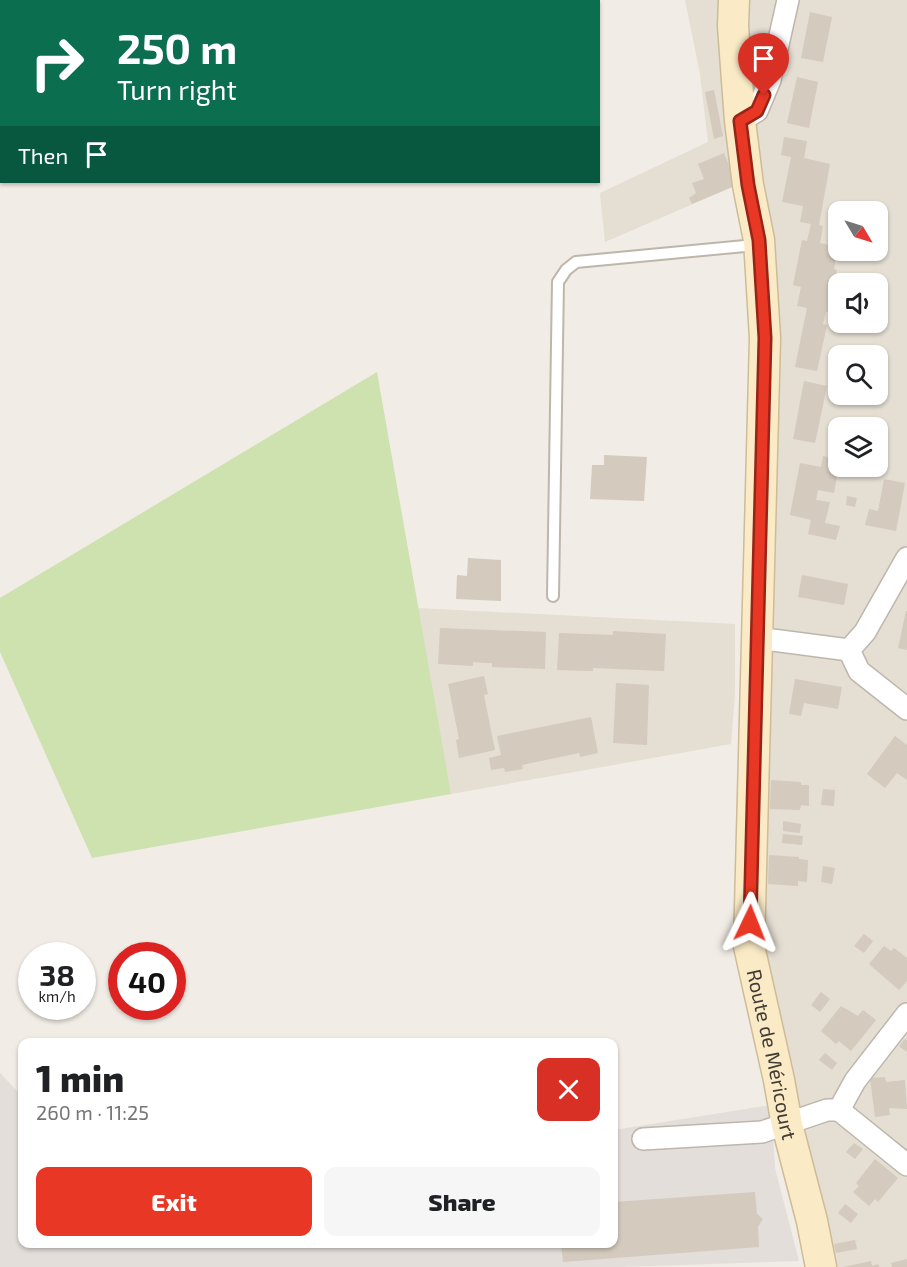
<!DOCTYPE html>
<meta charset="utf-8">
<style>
:root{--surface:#fff;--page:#f6f6f6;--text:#202124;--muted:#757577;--accent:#e83724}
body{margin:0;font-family:"Exo 2",sans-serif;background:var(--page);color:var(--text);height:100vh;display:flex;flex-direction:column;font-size:22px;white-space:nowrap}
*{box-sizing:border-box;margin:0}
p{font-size:20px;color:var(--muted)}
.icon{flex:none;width:33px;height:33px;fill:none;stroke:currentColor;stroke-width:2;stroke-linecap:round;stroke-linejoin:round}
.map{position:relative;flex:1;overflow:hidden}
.sheet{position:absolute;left:18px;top:1038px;width:600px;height:210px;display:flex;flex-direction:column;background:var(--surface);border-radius:12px;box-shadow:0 2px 4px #0004}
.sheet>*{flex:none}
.banner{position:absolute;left:0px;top:0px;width:600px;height:183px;box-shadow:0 2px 4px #0004;background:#0b6e4f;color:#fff;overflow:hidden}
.needle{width:39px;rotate:128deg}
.buttons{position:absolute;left:828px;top:201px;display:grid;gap:12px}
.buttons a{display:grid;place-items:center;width:60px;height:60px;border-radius:12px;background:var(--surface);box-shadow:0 2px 4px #0004;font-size:30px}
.speed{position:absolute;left:18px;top:942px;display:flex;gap:12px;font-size:30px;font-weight:700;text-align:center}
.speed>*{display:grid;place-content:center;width:78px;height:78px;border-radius:50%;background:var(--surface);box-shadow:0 2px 4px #0004;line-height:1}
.speed small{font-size:15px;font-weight:400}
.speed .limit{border:9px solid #d22;background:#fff;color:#111}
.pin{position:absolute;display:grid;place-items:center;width:51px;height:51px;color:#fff;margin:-62px -26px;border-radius:50% 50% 50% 0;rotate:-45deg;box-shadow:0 0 6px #0007}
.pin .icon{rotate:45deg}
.me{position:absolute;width:66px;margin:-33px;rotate:2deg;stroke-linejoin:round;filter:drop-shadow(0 0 4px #0008)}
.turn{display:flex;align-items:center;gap:21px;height:126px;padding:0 18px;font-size:27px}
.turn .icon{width:78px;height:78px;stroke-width:2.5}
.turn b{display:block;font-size:42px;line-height:51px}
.then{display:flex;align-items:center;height:57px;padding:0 18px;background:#0003;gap:12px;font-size:22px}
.round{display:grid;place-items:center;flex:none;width:63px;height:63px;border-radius:12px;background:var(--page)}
.summary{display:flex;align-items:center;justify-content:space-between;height:102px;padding:0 18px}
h1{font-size:36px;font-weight:800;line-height:45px}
.action{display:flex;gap:12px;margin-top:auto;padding:12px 18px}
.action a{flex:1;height:69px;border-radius:12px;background:var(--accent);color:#fff;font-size:24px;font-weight:800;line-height:69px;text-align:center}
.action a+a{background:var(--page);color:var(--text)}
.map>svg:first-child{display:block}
</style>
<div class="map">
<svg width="907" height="1267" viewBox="0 0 907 1267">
<rect width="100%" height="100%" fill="#f1ece5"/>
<!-- residential -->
<g fill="#e4ded3" fill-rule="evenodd">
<path d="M 685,0 L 907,0 L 907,1267 L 821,1267 L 749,946 L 765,407 L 737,185 L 605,242 L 600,193 L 708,142 L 700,74 ZM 838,212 L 878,212 L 878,250 L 838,250 ZM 838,284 L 878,284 L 878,322 L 838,322 ZM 838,356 L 878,356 L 878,394 L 838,394 ZM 838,428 L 878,428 L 878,466 L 838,466 Z"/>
<path d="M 417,608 L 735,624 L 735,693 L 731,744 L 451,794 Z"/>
</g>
<!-- industrial -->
<path fill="#e3deda" d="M 0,1073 L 22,1096 L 22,1244 L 614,1244 L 614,1130 L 771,1105 L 775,1168 L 799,1261 L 621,1267 L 0,1267 Z"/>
<!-- green -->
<path fill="#cee2b0" d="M 377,372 L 451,794 L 92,858 L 0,652 L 0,598 Z"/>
<!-- building -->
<g fill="#d4cabe">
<path d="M 810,12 L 832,17 L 823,62 L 801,58 Z"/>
<path d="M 797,77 L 818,82 L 809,128 L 787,123 Z"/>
<path d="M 714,90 L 723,136 L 714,139 L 705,92 Z"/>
<path d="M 784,137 L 807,141 L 804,158 L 830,164 L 819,225 L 823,226 L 820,243 L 838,247 L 834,269 L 837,270 L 829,312 L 826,312 L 823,324 L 827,325 L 817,371 L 795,367 L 807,308 L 797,306 L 801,287 L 793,285 L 802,240 L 807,241 L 811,224 L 800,222 L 803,206 L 782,202 L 791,157 L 781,155 Z"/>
<path d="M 724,153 L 737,185 L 692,204 L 689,198 L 696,193 L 692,183 L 704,179 L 698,164 Z"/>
<path d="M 804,381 L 827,386 L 815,443 L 793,439 Z"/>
<path d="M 604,455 L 647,457 L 644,501 L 590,499 L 592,465 L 604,465 Z"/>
<path d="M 823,456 L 838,459 L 838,466 L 853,466 L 852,473 L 838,471 L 834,493 L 818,490 L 816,500 L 830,502 L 825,523 L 840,526 L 836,540 L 808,534 L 811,520 L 790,515 L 800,463 L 821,467 Z"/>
<path d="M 884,479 L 905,483 L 896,531 L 865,525 L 869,509 L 878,511 Z"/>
<path d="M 847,496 L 857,498 L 855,507 L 846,505 Z"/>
<path d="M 468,558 L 501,560 L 501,601 L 456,599 L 457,575 L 467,576 Z"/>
<path d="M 802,575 L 848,584 L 844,605 L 798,597 Z"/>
<path d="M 906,611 L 907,611 L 907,650 L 898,648 Z"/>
<path d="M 440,628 L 546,632 L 545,669 L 492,667 L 492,663 L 486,663 L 473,662 L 473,666 L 438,664 Z"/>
<path d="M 613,631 L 666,634 L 664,671 L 593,668 L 593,671 L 557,670 L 559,633 L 613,635 Z"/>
<path d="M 484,676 L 488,694 L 484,695 L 495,750 L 459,758 L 456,740 L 459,739 L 448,684 Z"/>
<path d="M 795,679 L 842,687 L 838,709 L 804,703 L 801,716 L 789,714 Z"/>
<path d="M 616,683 L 649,685 L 647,745 L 613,743 Z"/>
<path d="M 591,717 L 598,753 L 580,757 L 579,753 L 522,765 L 523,769 L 505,772 L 504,768 L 491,770 L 489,758 L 501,755 L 497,736 Z"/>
<path d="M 895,736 L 907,745 L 907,780 L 897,773 L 885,788 L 867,774 Z"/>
<path d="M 771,780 L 801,782 L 801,785 L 809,785 L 809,806 L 801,805 L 800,810 L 770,809 Z"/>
<path d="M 823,789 L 835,790 L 834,806 L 821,805 Z"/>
<path d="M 783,821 L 801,824 L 800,833 L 783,831 Z"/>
<path d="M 783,834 L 803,836 L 802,845 L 782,843 Z"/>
<path d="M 769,855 L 799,857 L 799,859 L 808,860 L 807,882 L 798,881 L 798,886 L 768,884 Z"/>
<path d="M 823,866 L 835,868 L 832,884 L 821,882 Z"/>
<path d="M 864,934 L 873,941 L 864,953 L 854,946 Z"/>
<path d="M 884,946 L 891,951 L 894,948 L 907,958 L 907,981 L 899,990 L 869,964 Z"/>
<path d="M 821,992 L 830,999 L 820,1012 L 811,1005 Z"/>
<path d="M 841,1006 L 858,1016 L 863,1010 L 876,1020 L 851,1051 L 839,1041 L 836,1044 L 821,1031 Z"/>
<path d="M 905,1039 L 907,1040 L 907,1052 L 899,1046 Z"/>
<path d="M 825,1053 L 837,1063 L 832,1070 L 819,1060 Z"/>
<path d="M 885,1077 L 886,1082 L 905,1080 L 907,1109 L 889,1108 L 890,1115 L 875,1117 L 870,1078 Z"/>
<path d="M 854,1143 L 863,1149 L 855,1159 L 846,1152 Z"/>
<path d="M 875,1159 L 898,1178 L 878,1202 L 875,1199 L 869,1206 L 853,1192 L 859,1186 L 856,1183 Z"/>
<path d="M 755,1192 L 757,1214 L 763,1219 L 758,1227 L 759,1247 L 563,1262 L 561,1244 L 614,1244 L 614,1202 Z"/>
<path d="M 845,1204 L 858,1214 L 851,1223 L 838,1213 Z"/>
<path d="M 855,1240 L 857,1249 L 836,1253 L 834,1244 Z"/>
<path d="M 907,1259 L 907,1267 L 892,1267 L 891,1263 Z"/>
<path d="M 871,1261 L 872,1266 L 878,1264 L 879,1267 L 843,1267 Z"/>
</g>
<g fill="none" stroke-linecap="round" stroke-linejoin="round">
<!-- lane casing -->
<g stroke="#beb6ab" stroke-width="14">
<path id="lane" d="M 553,596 L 558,282 L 566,270 L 576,262 L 745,246 L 756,241"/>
</g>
<!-- street casing -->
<g stroke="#beb6ab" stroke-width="24">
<g id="street">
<path d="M 740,121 L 757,111 L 770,80 L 788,0"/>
<path d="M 757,638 L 849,650 L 859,671 L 907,709"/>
<path d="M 849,650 L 865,632 L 907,558"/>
<path d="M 839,1110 L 855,1081 L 907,1014"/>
<path d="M 839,1110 L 907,1165"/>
<path d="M 643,1139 L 762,1132 L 827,1110 L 839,1110"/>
</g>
</g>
<!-- secondary casing -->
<g stroke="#cdbc97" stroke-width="33">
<g id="secondary">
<path id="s1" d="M 734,0 L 733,26 L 740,121 L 748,185 L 759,240 L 765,338 L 749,946 L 779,1080 L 787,1125 L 812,1221 L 821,1267"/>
</g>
</g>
<!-- lane -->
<use href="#lane" stroke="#fff" stroke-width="10"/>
<!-- street -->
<use href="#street" stroke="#fff" stroke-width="21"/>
<!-- secondary -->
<use href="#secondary" stroke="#faeac6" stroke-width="30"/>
</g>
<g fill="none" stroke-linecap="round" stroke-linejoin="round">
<!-- route casing -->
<g stroke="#972417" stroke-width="15">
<path id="route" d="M 750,923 L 765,338 L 759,240 L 748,185 L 740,121 L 757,111 L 764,95"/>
</g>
<!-- route -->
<use href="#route" stroke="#e83724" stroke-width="10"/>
</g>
<g text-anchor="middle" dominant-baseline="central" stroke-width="4.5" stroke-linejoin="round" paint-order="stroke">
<!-- street labels -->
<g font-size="20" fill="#423c35" stroke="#fff">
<text stroke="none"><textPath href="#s1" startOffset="1059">Route de Méricourt</textPath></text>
</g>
</g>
</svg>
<div class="buttons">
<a><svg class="needle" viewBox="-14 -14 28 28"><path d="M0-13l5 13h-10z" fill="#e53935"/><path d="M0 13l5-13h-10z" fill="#757577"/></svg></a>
<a><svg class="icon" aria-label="sound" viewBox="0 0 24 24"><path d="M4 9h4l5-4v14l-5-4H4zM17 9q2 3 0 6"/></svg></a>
<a><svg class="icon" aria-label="search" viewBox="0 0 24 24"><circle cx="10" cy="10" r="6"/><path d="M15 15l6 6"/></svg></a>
<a><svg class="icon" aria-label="layers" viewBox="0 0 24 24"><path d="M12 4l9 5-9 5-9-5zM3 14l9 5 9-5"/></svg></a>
</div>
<div class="speed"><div>38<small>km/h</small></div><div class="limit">40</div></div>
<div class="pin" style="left:764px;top:95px;background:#d93025"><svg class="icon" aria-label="arrive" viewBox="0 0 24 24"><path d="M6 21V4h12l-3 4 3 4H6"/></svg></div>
<svg class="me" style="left:750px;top:923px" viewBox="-20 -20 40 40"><path d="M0-17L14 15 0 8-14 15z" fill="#e83724" stroke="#fff" stroke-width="4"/></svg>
<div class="banner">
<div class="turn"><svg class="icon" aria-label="right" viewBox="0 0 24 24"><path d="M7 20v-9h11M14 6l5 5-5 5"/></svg><div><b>250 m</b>Turn right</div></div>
<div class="then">Then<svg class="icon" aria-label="arrive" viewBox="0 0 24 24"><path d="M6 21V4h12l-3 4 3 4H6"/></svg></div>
</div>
<section class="sheet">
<div class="summary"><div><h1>1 min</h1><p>260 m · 11:25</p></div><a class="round" style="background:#d93025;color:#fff"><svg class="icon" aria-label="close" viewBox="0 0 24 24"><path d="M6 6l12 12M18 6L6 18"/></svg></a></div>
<div class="action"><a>Exit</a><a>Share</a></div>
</section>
</div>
